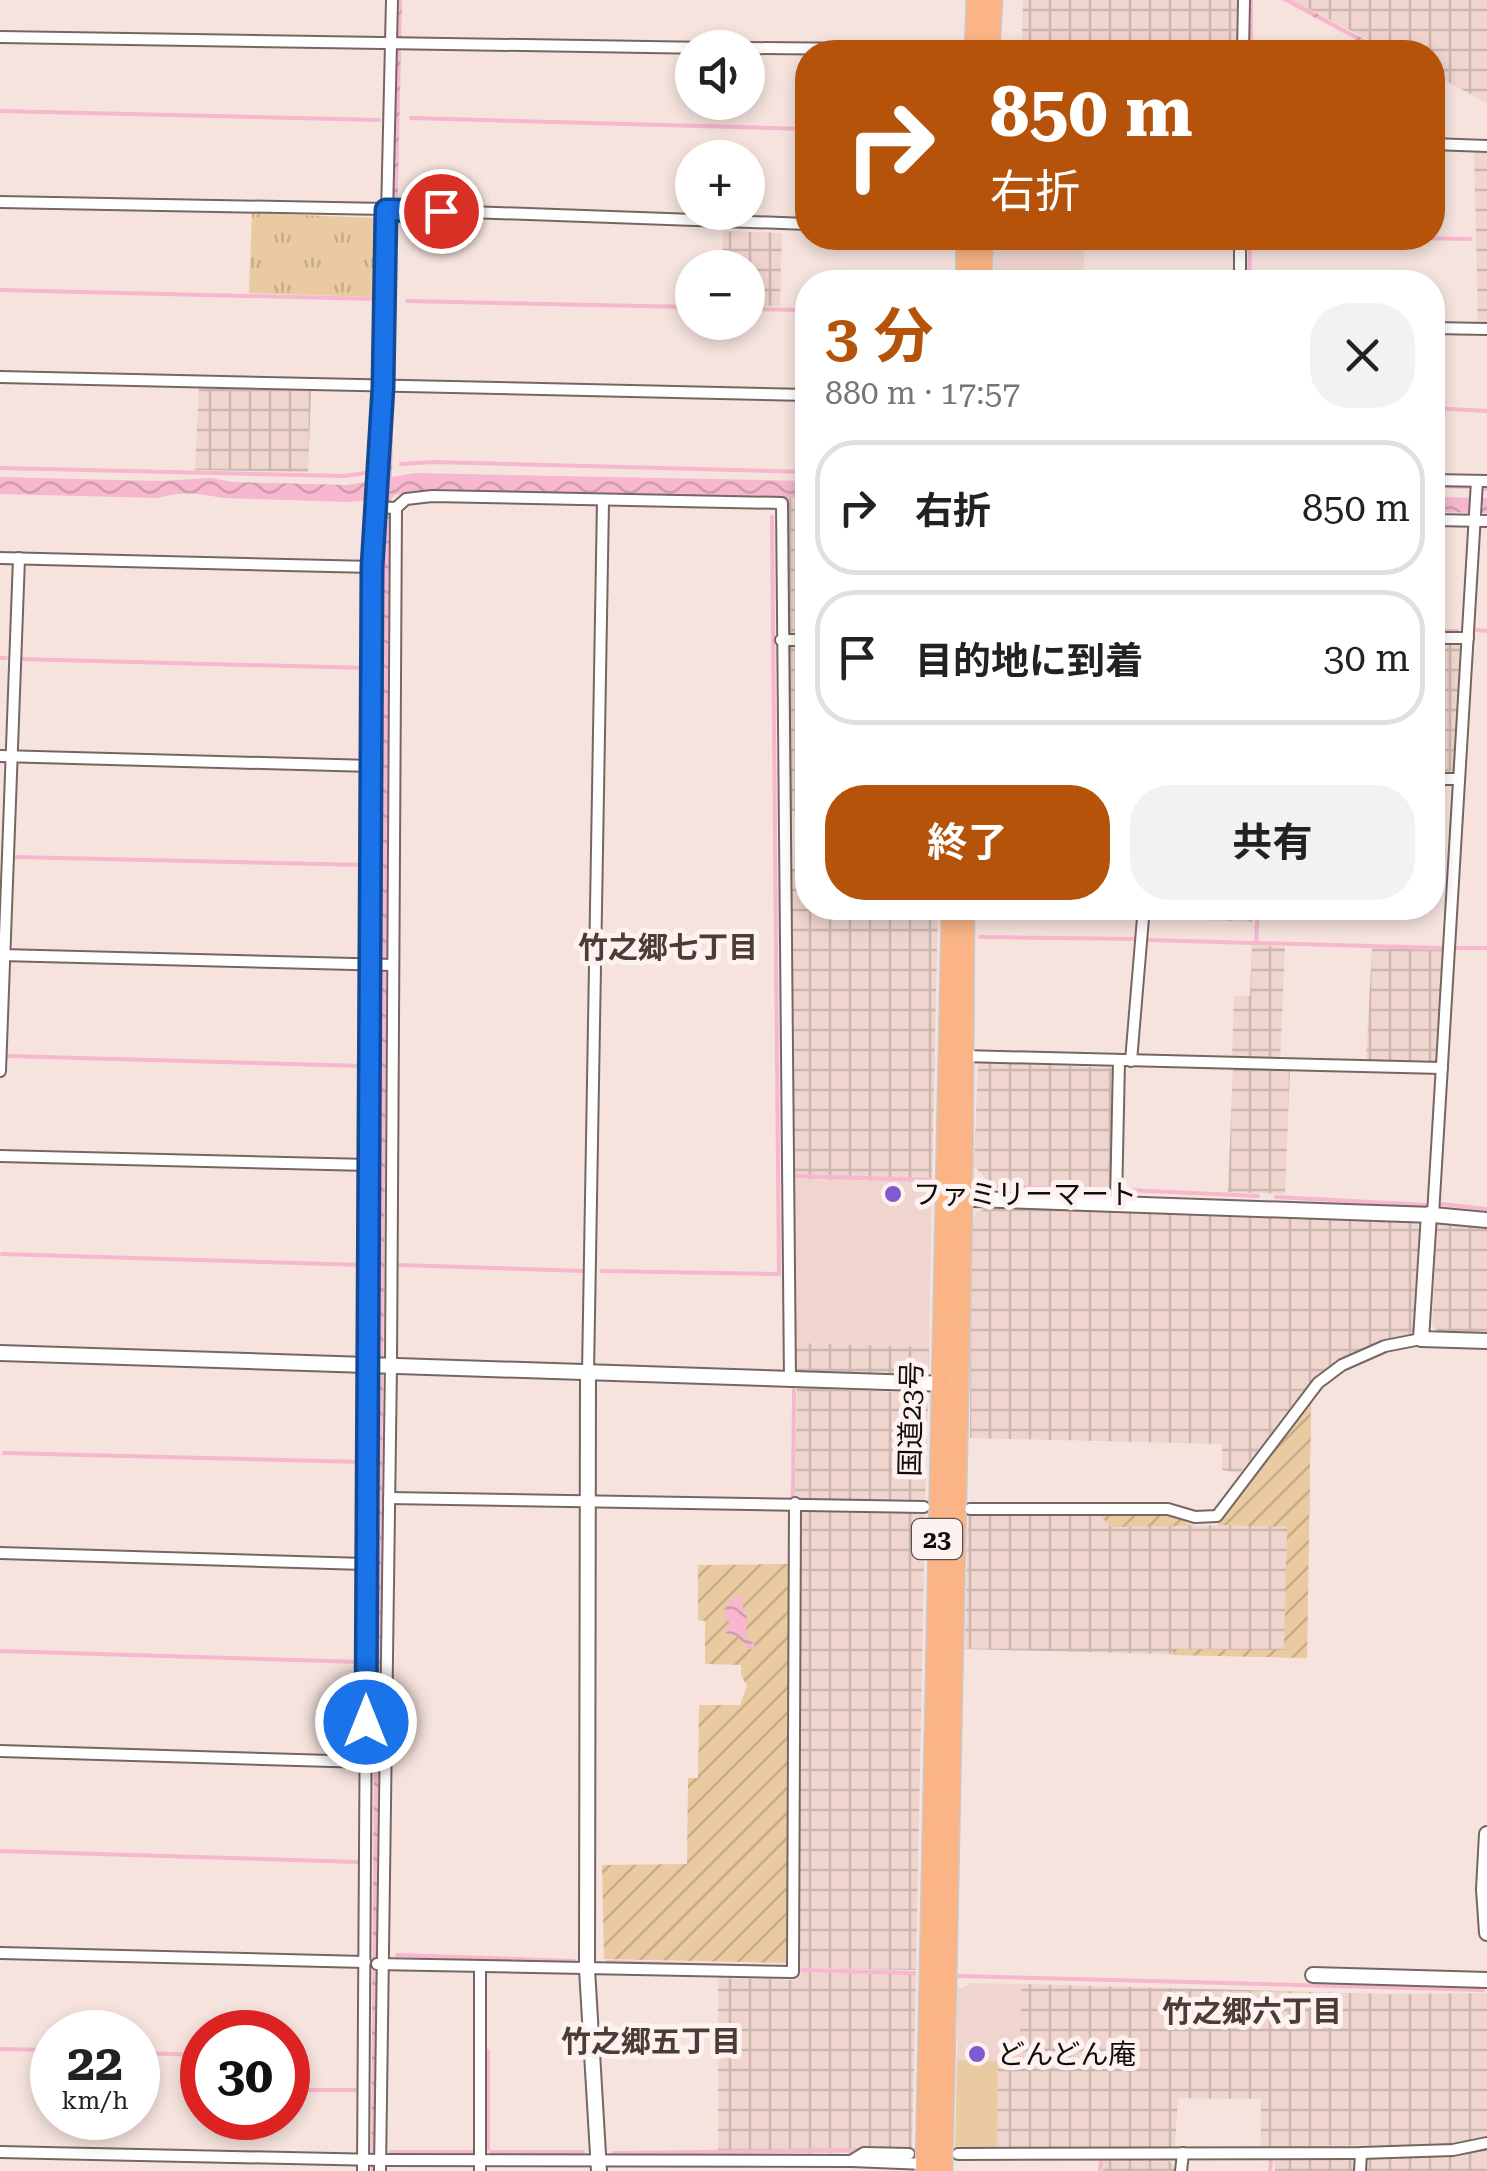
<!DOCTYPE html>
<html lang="ja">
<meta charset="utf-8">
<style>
:root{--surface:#fff;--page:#f2f2f2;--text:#222;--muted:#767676;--line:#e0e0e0;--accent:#b45309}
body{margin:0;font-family:"Roboto Serif","Noto Sans JP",serif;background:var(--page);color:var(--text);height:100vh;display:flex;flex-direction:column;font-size:38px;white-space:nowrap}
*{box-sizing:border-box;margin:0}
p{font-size:32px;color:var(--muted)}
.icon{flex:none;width:55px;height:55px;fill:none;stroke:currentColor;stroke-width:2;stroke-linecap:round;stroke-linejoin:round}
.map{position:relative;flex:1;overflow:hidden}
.side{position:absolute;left:795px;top:270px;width:650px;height:650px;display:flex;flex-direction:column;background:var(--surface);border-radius:40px;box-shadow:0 5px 15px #0003}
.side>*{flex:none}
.guide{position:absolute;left:795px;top:40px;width:650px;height:210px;border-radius:40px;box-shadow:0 5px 15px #0003;background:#b45309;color:#fff;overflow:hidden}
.buttons{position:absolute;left:675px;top:30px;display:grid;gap:20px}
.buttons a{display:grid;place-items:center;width:90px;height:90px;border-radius:50%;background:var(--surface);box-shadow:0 5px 15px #0003;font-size:50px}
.speed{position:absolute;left:30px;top:2010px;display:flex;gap:20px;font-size:50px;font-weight:700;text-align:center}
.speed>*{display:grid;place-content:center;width:130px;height:130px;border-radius:50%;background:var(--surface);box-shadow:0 5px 15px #0003;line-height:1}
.speed small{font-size:25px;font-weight:400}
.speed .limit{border:15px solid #d22;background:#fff;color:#111}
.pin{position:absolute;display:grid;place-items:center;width:85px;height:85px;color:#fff;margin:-42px;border:5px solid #fff;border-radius:50%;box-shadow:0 2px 10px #0007}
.me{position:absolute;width:110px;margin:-55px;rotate:0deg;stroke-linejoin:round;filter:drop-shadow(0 0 8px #0008)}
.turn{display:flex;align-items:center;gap:35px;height:210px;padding:0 30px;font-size:45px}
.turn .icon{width:130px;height:130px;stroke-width:2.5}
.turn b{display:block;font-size:70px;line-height:85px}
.round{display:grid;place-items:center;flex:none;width:105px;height:105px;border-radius:40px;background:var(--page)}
.head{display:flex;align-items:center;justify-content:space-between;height:170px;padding:0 30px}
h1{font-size:60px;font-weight:700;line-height:75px;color:var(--accent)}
.primary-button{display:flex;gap:20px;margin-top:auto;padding:20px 30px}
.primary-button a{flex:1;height:115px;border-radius:40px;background:var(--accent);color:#fff;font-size:40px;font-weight:700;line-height:115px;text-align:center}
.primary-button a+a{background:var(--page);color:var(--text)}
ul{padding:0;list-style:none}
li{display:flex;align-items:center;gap:30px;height:135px;margin:0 20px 15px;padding:0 10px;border:5px solid var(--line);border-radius:40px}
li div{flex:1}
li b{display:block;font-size:38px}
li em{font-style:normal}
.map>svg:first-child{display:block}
</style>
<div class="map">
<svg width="1487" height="2171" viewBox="0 0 1487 2171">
<defs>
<pattern id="industrial-grid" width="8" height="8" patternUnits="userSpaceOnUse" patternTransform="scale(2.5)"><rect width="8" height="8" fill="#efd5ce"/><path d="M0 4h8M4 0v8" fill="none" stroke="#ccb6b0"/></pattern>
<pattern id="park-tufts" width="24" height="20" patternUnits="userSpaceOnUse" patternTransform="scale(2.5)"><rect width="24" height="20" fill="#eacaa0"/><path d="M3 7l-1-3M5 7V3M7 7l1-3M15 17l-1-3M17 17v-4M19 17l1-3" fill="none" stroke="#c8ac88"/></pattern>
<pattern id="garden-furrows" width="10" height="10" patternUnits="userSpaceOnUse" patternTransform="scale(2.5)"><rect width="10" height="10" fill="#eacaa0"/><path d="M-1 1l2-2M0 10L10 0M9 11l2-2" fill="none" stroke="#c8ac88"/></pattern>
<pattern id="water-waves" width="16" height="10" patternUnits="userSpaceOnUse" patternTransform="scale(2.5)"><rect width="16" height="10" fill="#f6b7cf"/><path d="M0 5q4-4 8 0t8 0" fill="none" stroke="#d29cb0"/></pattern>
</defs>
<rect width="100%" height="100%" fill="#f6e3de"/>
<!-- built -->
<g fill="#efd5ce">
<path d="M 995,239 L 1085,239 L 1083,282 L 993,282 Z"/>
<path d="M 791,1179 L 932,1182 L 929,1347 L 795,1343 Z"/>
<path d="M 970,1983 L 1022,1984 L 1019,2062 L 957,2060 L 957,1988 L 963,1988 Z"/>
</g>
<!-- industrial -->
<g fill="url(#industrial-grid)">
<path d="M 1023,0 L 1237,0 L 1236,41 L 1022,40 Z"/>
<path d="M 1292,0 L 1487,0 L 1487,103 L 1433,74 L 1432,52 L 1392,52 Z"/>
<path d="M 1474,151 L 1487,152 L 1487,324 L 1478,324 Z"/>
<path d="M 723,231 L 782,233 L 780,306 L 748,305 L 748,268 L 722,267 Z"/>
<path d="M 199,388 L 311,391 L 308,472 L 195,470 Z"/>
<path d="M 786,498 L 807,498 L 807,637 L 788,634 Z"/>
<path d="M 1432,643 L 1463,643 L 1454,768 L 1449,773 L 1433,773 Z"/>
<path d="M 785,646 L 807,646 L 807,811 L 786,811 Z"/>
<path d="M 787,869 L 807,869 L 808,908 L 938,908 L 932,1182 L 791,1179 Z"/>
<path d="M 981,908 L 1254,908 L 1253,922 L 981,912 Z"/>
<path d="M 1252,945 L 1285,947 L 1280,1060 L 1232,1058 L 1234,996 L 1250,996 Z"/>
<path d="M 1372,948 L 1445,950 L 1438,1063 L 1366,1062 Z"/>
<path d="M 978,1062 L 1115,1068 L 1110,1189 L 991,1185 L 974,1166 Z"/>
<path d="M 1233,1067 L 1290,1069 L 1285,1194 L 1228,1192 Z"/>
<path d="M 990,1206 L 1414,1221 L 1421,1228 L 1417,1328 L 1410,1335 L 1390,1339 L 1348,1355 L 1310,1382 L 1240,1473 L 1222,1470 L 1222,1444 L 970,1438 L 971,1222 L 976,1213 Z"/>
<path d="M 1440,1220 L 1487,1225 L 1487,1332 L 1437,1331 L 1432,1325 L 1437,1224 Z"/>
<path d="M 795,1343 L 929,1347 L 929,1369 L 921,1376 L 796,1372 Z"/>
<path d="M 797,1388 L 920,1393 L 928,1401 L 925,1501 L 795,1499 Z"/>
<path d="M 1311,1398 L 1307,1658 L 965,1649 L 968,1512 L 1169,1515 L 1195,1526 L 1217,1525 Z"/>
<path d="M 800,1508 L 925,1511 L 916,1970 L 800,1968 Z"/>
<path d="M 798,1972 L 916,1974 L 912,2149 L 859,2149 L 858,2153 L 718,2154 L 718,1978 L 797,1980 Z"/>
<path d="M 1022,1984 L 1391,1994 L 1487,1993 L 1487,2137 L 1443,2145 L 1261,2146 L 1261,2099 L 1178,2098 L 1175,2145 L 1172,2148 L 997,2149 L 998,2061 L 1019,2061 Z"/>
<path d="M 1487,2148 L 1487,2171 L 1364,2171 L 1364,2162 L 1369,2158 L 1466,2153 Z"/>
<path d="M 1275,2157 L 1352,2157 L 1356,2161 L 1356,2171 L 1275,2171 Z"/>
<path d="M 1168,2159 L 1177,2171 L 1103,2171 L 1103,2160 Z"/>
</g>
<!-- grass -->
<path fill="#eacaa0" d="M 957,2060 L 998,2061 L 997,2149 L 955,2151 Z"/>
<!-- park -->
<path fill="url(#park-tufts)" d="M 252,213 L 374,218 L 377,221 L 375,297 L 249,293 Z"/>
<!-- garden -->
<g fill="url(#garden-furrows)">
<path d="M 1311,1398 L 1307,1658 L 1173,1655 L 1173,1649 L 1284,1650 L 1287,1527 L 1217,1525 Z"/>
<path d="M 1099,1514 L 1169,1515 L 1195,1526 L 1111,1527 Z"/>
<path d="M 789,1564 L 790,1963 L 604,1959 L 602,1865 L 687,1864 L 688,1778 L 698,1778 L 699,1705 L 740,1705 L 747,1686 L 741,1675 L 741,1665 L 705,1664 L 705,1621 L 698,1620 L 698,1565 Z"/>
</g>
<!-- water -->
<g fill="url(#water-waves)">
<path d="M 399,0 L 402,0 L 392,477 L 415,473 L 807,481 L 807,498 L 435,489 L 394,495 L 391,500 L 376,2171 L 371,2171 L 383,499 L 348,502 L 222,498 C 201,493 179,491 158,498 L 0,494 L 0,477 L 159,481 L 211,478 L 232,482 L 347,485 L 384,479 Z"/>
<path d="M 1282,0 L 1292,0 L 1388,52 L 1379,52 Z"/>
<path d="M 1433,497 L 1487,498 L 1487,513 L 1433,512 Z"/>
<path d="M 740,1596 L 745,1600 L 741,1602 L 748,1620 L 745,1636 L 755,1645 L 754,1650 L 748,1648 L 737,1636 L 725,1633 L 730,1623 L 724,1617 C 724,1606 729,1598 740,1596 Z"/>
</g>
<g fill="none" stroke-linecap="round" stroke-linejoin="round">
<!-- stream -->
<g stroke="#f6b7cf" stroke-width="4">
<path d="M 1251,52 L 1251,0"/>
<path d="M 0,111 L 379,120"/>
<path d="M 411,118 L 808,129"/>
<path d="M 1408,238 L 1470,239"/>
<path d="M 1249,282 L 1250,238"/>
<path d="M 0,290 L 374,299"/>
<path d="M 407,301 L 692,307"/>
<path d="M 748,309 L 808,310"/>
<path d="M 1432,408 L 1487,411"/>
<path d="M 401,464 L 433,462 L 808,472"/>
<path d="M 0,468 L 345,476 L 371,472"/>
<path d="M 1432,486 L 1469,487"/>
<path d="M 1482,489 L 1487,489"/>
<path d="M 1476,630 L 1487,631"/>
<path d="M 1432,631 L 1457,631"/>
<path d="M 0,658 L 6,658"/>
<path d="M 20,659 L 366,668"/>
<path d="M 16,857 L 365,865"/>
<path d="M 980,937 L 1136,939"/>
<path d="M 1147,940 L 1443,948"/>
<path d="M 1256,943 L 1258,908"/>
<path d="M 1456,948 L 1487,948"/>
<path d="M 9,1056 L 365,1066"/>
<path d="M 797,1176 L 931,1180"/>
<path d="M 985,1182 L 991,1186 L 1106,1191"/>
<path d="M 1127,1190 L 1258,1196"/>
<path d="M 1276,1197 L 1427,1205"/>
<path d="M 1442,1204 L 1487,1209"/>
<path d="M 2,1254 L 362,1265"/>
<path d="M 399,1265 L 583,1271"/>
<path d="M 602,1271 L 779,1274 L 772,517"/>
<path d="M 4,1453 L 363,1462"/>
<path d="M 793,1498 L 794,1390"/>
<path d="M 0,1651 L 360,1662"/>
<path d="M 0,1851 L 358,1862"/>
<path d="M 397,1955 L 574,1961"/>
<path d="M 608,1962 L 770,1967"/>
<path d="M 802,1970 L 914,1973"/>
<path d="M 959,1976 L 1483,1990"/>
<path d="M 0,2049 L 52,2050"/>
<path d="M 138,2053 L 202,2055"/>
<path d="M 288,2057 L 306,2058 L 306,2090 L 358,2090"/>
<path d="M 488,2149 L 488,2051"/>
<path d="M 391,2152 L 472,2152"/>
<path d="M 491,2152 L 583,2152"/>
<path d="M 614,2153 L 856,2150"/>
<path d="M 1100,2171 L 1101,2161"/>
<path d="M 1270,2171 L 1271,2159"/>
</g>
<!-- street casing -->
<g stroke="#766662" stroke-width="14">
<g id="street">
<path d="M 0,37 L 710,48"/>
<path d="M 748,48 L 974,50"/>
<path d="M 990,50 L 1207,52"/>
<path d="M 1243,52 L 1244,0"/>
<path d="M 1432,144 L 1487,146"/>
<path d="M 0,202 L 386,209 L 808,224"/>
<path d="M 1240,238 L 1240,282"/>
<path d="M 1432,328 L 1487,329"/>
<path d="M 0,377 L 808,395"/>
<path d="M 1432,480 L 1487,481"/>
<path d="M 374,507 L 396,508 L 406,499 L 432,496 L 782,503 L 790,1381"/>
<path d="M 1432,520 L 1487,521"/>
<path d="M 0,558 L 373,567"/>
<path d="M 1432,638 L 1468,638"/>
<path d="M 781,640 L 808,640"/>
<path d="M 0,756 L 372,766"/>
<path d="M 1432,779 L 1459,779"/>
<path d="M 1,955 L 393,965"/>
<path d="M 963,1056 L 1442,1068"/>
<path d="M 1131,1061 L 1143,918"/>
<path d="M 0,1071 L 19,558"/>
<path d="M 0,1156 L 369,1165"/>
<path d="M 1116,1202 L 1119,1061"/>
<path d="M 1433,1215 L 1477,481"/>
<path d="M 588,1373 L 603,501"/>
<path d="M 389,1498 L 924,1507"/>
<path d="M 970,1509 L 1168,1509 L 1195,1517 L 1217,1516 L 1318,1383 L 1342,1365 L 1385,1346 L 1421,1339"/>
<path d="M 0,1553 L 365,1564"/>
<path d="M 0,1751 L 366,1762"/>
<path d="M 0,1953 L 365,1962"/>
<path d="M 377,1964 L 793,1972 L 795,1503"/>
<path d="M 0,2152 L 380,2160 L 851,2161 L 864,2153 L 909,2154"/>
<path d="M 958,2154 L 1361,2153 L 1453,2150 L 1487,2143"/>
<path d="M 852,2161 L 925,2164"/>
<path d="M 363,2171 L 373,567 L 383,387 L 392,0"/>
<path d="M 380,2171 L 391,1364 L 396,508"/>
<path d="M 480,2171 L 480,1967"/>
<path d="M 1181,2171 L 1183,2153"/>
<path d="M 1360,2171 L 1361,2153"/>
</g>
</g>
<!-- secondary casing -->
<g stroke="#766662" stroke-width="18">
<g id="secondary">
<path d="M 944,1198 L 1433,1215 L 1487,1220"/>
<path d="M 1429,1214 L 1421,1339 L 1487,1341"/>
<path d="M 0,1353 L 949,1384"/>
<path d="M 588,1373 L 587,1969 L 599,2171"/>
<path d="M 1487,1834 L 1484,1889 L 1487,1933"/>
<path d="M 1313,1975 L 1487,1980"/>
</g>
</g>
<!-- highway casing -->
<g stroke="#cbc9c9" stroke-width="21">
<g id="highway">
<path d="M 974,52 L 976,0"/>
<path d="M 990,52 L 993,0"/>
<path d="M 965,282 L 966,238"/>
<path d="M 982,282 L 984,238"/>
<path d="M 925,2171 L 951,908"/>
<path d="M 943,2171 L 963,1198 L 965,908"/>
</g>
</g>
<!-- street -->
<use href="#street" stroke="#fff" stroke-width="10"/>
<!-- secondary -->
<use href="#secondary" stroke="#fff" stroke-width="14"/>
<!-- highway -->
<use href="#highway" stroke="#fab485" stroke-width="18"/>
</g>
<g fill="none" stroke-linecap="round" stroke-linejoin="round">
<!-- route casing -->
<g stroke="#114b97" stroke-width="25">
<path id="route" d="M 366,1722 L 372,567 L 383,387 L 386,210 L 441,211"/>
</g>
<!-- route -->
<use href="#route" stroke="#1a73e8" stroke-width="18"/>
</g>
<!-- markers -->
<g fill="#8059d3" stroke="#fdf2ef" stroke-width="4">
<circle cx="893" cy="1194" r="10"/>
<circle cx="977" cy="2054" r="10"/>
</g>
<g text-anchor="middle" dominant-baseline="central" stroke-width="10" stroke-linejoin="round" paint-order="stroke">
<!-- shield labels -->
<rect fill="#fdf2ef" stroke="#58504f" stroke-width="2.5" x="912" y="1519" width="50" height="40" rx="8"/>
<g font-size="25" font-weight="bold" fill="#110b0a">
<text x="937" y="1539">23</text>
</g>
<!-- poi labels -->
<g font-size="28" fill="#110b0a" stroke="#fdf2ef" text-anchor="start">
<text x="913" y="1194">ファミリーマート</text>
<text x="997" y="2054">どんどん庵</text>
</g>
<!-- street labels -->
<g font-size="28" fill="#110b0a" stroke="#fdf2ef">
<text transform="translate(911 1419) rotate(-89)">国道23号</text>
</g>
<!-- neighbourhood labels -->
<g font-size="30" font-weight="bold" fill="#4b3c38" stroke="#fdf2ef">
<text x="668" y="947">竹之郷七丁目</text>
<text x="1252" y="2011">竹之郷六丁目</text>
<text x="651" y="2041">竹之郷五丁目</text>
</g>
</g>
</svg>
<div class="buttons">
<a><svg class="icon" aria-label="sound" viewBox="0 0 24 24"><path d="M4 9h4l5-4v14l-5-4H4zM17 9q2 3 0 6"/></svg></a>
<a>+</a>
<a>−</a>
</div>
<div class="speed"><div>22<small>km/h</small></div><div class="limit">30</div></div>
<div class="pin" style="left:441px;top:211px;background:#d93025"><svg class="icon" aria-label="arrive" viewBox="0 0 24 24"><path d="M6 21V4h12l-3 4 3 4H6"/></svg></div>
<svg class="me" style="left:366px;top:1722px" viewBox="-20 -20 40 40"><circle r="17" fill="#1a73e8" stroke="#fff" stroke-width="3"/><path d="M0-11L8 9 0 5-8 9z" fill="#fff"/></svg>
<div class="guide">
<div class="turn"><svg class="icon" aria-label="right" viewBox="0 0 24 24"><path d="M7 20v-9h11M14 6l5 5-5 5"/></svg><div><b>850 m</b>右折</div></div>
</div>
<section class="side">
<div class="head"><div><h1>3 分</h1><p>880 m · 17:57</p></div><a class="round"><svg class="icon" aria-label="close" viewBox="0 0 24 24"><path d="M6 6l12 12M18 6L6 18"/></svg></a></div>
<ul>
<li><svg class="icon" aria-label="right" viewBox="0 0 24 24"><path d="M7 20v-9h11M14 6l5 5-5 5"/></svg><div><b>右折</b></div><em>850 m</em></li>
<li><svg class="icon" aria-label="arrive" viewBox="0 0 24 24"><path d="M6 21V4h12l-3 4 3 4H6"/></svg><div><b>目的地に到着</b></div><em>30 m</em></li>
</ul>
<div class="primary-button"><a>終了</a><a>共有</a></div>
</section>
</div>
